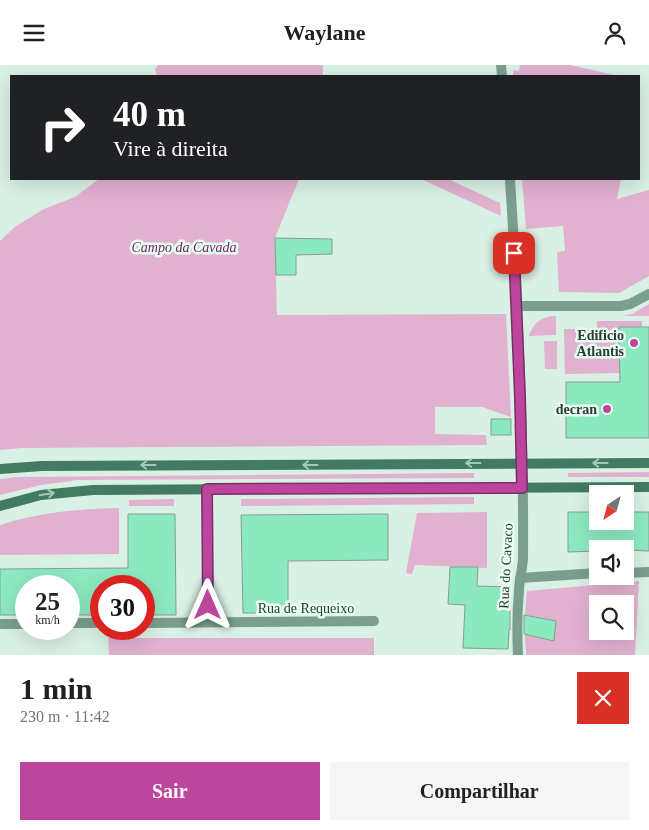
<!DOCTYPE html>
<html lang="pt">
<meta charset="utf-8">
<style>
:root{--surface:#fff;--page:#f6f6f6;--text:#202124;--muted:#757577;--accent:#bd469d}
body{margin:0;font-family:"Times New Roman",serif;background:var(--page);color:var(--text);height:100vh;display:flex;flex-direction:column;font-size:19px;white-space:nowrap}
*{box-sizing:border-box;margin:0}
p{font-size:16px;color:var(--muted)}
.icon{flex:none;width:28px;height:28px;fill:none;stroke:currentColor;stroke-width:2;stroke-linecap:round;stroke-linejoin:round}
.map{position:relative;height:590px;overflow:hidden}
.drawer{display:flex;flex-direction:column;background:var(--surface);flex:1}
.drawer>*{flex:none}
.hud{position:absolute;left:10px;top:10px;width:630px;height:105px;border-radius:0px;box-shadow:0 5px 20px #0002;background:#202124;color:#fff;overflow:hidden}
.needle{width:32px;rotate:216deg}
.controls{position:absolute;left:589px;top:420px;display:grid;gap:10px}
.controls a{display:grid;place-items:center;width:45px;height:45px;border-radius:0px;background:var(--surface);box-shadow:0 5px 20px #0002;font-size:25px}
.speed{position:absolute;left:15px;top:510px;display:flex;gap:10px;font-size:25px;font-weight:700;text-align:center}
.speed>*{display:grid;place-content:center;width:65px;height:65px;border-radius:50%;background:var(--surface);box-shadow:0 5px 20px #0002;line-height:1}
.speed small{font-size:12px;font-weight:400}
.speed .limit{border:8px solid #d22;background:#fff;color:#111}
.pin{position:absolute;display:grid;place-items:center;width:42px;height:42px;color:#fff;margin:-21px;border-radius:10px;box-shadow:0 2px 8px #0006}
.me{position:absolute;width:55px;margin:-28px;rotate:0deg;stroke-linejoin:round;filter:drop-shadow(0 0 4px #0008)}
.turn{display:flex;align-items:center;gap:18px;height:105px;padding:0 20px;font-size:22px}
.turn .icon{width:65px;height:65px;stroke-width:2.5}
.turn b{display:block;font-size:35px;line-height:42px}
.round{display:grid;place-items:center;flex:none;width:52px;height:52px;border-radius:0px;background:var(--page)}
.overview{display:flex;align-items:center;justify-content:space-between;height:85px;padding:0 20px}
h1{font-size:30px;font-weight:800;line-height:38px}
.cta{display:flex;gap:10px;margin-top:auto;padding:10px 20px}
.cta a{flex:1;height:58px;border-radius:0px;background:var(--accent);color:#fff;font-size:20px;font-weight:800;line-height:58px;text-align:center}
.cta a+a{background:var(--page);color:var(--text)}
header{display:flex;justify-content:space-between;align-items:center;height:65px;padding:0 20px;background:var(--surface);font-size:22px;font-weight:800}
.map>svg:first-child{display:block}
</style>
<header><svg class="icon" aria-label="menu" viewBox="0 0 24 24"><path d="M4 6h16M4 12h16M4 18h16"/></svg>Waylane<svg class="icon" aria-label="person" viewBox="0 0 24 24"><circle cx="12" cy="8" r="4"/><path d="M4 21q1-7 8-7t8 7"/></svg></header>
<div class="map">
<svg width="649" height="590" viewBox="0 0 649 590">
<rect width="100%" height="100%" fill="#d9f0e4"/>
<!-- green -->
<g fill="#e1b1d0" fill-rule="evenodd">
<path d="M 158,0 L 323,0 L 323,11 L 157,11 L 155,4 Z"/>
<path d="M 520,0 L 570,0 L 619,11 L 513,11 L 513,5 L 519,6 Z"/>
<path d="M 99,114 L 299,114 L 275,173 L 277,250 L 506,249 L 511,352 L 482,342 L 435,342 L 435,369 L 486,370 L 487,380 L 22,383 L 0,385 L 0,176 L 16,161 L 44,144 L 75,132 Z"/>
<path d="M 421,114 L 448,114 L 500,138 L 501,151 Z"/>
<path d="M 522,114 L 621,114 L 617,134 L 649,125 L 649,211 L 619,228 L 559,227 L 557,187 L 565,186 L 563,161 L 526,164 Z"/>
<path d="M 649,239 L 649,251 L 623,251 L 632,249 Z"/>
<path d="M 556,251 L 556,270 L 529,271 C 533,257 543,251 556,251 Z"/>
<path d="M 597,256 L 642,256 L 642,262 L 619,262 L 620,308 L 565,309 L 564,264 L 597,264 Z"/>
<path d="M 544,276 L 557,276 L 557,304 L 545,304 Z"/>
<path d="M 649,407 L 649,412 L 568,412 L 568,408 Z"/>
<path d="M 474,408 L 474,413 L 78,415 L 41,420 L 0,430 L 0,414 L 17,412 Z"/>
<path d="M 474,432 L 474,439 L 241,441 L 241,434 Z"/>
<path d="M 174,434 L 174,441 L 129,441 L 129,435 Z"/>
<path d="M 119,443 L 119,489 L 0,490 L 0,460 C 40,447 77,444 119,443 Z"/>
<path d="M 487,447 L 487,503 L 415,500 L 412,509 L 406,508 L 417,448 Z"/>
<path d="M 639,516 L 635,590 L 526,590 L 525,569 L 553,576 L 556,556 L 525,550 L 527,526 ZM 598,539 L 625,539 L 625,566 L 598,566 Z"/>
<path d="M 108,573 L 374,573 L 374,590 L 109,590 Z"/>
</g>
<!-- building -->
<g fill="#8ce9bf" stroke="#869d91">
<path d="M 275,173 L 332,174 L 332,189 L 296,190 L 296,210 L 276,210 Z"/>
<path d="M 619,262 L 649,262 L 649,373 L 566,373 L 566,317 L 620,317 Z"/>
<rect x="491" y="354" width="20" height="16"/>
<path d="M 568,447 L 598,447 L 598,456 L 625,456 L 625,447 L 649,447 L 649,486 L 598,484 L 598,486 L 568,487 Z"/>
<path d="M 128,449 L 175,449 L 176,550 L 144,550 L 144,521 L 101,521 L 101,550 L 69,550 L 69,521 L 26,521 L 26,550 L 0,550 L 0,504 L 128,503 Z"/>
<path d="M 388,449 L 388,495 L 288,496 L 288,548 L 243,548 L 241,450 Z"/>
<path d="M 450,502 L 478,502 L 477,521 L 510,522 L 510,565 L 509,565 L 508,584 L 463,583 L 465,540 L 448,539 Z"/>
<path d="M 524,550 L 556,556 L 554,576 L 524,569 Z"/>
</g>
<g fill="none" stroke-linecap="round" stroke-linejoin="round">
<!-- street -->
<g stroke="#7b9f8d" stroke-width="10">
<path d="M 501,0 L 502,11"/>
<path d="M 510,114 C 518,239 524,366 523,492 C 523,503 519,514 519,526 C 517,547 517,569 518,590"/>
<path d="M 517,241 L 621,241 L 630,239 L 649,229"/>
<path d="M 207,424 L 208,557"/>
<path d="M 625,508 L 649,507"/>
<path d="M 520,513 L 598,508"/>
<path d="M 69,558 L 101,558"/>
<path d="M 144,558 L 374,556"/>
<path d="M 0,559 L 26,559"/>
</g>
<!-- secondary -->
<g stroke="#427b61" stroke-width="10">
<path d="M 0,404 L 42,401 L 649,398"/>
<path d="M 0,441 L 41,430 L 93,425 L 649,422"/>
</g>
</g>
<!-- one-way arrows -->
<defs><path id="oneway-shaft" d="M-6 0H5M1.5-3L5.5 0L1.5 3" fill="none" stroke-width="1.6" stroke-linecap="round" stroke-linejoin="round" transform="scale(1.25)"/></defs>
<g stroke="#a4cab7">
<use href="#oneway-shaft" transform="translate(473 398) rotate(180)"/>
<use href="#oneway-shaft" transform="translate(600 398) rotate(180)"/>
<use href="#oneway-shaft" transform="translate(148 400) rotate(180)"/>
<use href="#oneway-shaft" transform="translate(310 400) rotate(180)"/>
<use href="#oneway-shaft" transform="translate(47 429) rotate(-9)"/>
</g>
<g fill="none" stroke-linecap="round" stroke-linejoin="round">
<!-- route casing -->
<g stroke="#7b2e66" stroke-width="12">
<path id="route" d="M 208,540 L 207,424 L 522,423 L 520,332 L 514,188"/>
</g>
<!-- route -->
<use href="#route" stroke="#bd469d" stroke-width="9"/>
</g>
<!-- markers -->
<g fill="#bd469d" stroke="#e6fef1" stroke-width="2">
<circle cx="634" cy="278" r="5"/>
<circle cx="607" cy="344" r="5"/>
</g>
<g text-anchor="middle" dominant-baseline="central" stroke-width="5" stroke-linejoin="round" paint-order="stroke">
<!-- park labels -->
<g font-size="14" font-style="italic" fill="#772462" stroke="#e6fef1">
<text x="184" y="182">Campo da Cavada</text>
</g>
<!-- poi labels -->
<g font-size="14" font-weight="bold" fill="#303934" stroke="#e6fef1" text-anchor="end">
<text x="624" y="270">Edificio<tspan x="624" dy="16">Atlantis</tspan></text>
<text x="597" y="344">decran</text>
</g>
<!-- street labels -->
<g font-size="14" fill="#303934" stroke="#e6fef1">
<text transform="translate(506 501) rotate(-87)">Rua do Cavaco</text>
<text x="306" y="543">Rua de Requeixo</text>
</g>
</g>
</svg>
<div class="controls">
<a><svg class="needle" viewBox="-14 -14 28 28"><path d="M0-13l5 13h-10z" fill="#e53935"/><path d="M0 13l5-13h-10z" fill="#757577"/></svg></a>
<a><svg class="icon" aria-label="sound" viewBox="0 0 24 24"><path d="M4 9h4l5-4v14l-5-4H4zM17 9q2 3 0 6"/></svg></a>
<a><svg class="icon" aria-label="search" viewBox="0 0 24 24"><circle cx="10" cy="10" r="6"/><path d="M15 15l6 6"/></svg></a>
</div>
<div class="speed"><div>25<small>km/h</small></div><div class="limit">30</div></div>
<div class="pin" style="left:514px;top:188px;background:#d93025"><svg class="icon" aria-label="arrive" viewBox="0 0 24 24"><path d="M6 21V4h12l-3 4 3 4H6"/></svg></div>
<svg class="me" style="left:208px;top:540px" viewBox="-20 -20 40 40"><path d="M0-17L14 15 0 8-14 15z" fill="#bd469d" stroke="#fff" stroke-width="4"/></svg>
<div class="hud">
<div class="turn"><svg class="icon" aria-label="right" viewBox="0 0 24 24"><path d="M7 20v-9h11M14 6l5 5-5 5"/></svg><div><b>40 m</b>Vire à direita</div></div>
</div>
</div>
<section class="drawer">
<div class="overview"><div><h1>1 min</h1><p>230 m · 11:42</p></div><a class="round" style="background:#d93025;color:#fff"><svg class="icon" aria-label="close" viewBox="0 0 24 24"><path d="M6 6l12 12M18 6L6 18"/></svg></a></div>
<div class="cta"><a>Sair</a><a>Compartilhar</a></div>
</section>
